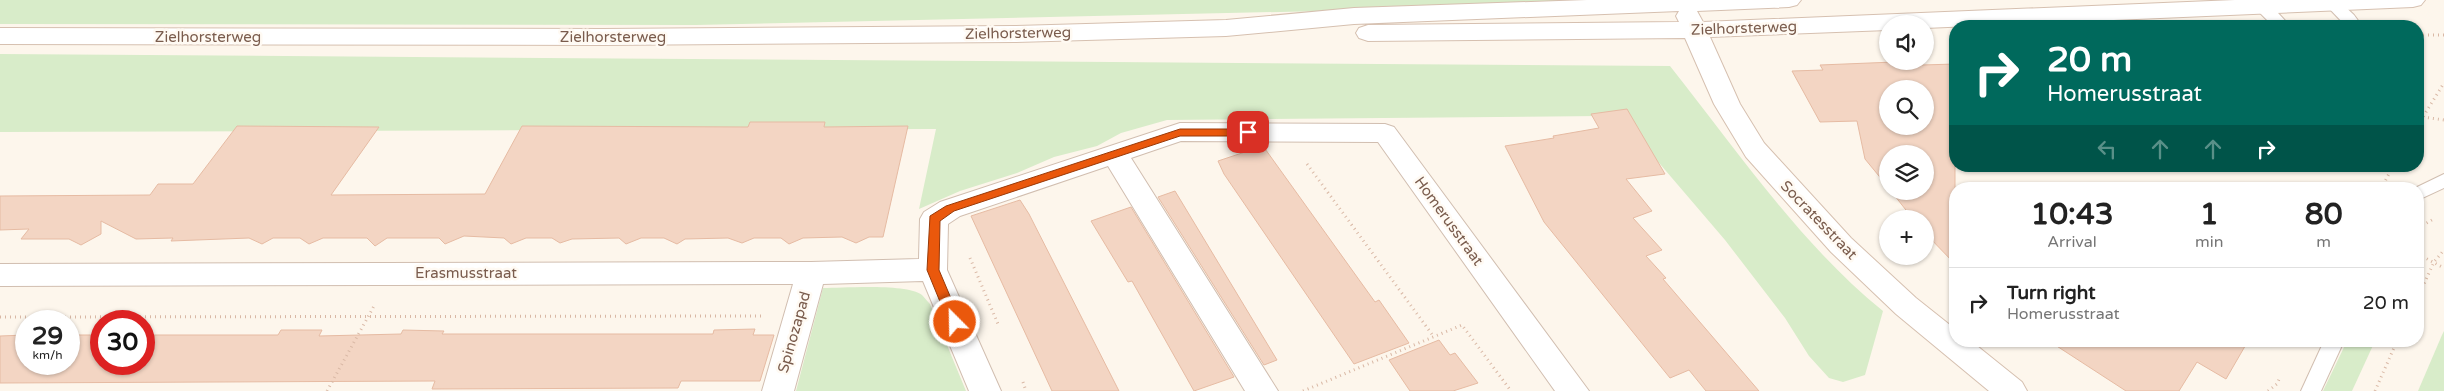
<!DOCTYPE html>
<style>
:root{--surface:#fff;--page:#f6f6f6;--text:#222;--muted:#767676;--line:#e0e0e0}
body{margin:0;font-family:"Varela Round",sans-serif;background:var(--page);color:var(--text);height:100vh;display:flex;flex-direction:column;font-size:19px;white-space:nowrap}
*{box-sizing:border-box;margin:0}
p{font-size:16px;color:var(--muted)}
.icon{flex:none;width:28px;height:28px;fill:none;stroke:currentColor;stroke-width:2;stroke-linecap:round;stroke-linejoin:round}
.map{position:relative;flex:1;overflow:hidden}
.drawer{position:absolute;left:1949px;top:182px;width:475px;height:165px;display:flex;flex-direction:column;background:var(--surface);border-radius:20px;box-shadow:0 1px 4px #0004}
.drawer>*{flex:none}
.guide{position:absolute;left:1949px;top:20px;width:475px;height:152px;border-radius:20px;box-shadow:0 1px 4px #0004;background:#00695c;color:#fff;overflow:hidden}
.fabs{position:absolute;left:1879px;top:15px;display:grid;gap:10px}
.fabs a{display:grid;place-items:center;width:55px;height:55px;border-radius:50%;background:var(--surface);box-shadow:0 1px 4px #0004;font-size:25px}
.speed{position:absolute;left:15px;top:310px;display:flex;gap:10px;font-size:25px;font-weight:700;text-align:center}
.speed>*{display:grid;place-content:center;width:65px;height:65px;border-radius:50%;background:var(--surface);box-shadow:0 1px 4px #0004;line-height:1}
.speed small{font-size:12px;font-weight:400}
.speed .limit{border:8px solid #d22;background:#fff;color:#111}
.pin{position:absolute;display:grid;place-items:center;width:42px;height:42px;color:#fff;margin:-21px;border-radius:10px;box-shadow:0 2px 8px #0006}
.me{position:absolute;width:55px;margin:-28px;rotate:337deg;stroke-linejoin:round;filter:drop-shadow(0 0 4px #0008)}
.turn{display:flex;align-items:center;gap:18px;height:105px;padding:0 15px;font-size:22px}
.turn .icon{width:65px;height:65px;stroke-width:2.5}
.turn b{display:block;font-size:35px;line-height:42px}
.lanes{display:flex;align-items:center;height:48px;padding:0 15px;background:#0003;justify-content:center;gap:25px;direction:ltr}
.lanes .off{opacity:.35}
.eta{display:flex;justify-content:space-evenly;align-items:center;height:85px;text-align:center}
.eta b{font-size:30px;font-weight:800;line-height:35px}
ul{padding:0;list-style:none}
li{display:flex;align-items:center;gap:15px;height:70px;padding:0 15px;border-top:1px solid var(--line)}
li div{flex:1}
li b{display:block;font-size:19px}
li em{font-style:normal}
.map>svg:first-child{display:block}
</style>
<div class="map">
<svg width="2444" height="391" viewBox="0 0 2444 391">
<rect width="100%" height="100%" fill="#fdf6ec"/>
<!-- green -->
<g fill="#d8ecc9">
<path d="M 0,0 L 1576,0 L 1365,10 L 696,25 L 0,24 Z"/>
<path d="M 0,54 L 1670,66 C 1736,149 1800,244 1883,311 L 1865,375 L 1843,382 L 1829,378 L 1809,356 L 1785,318 L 1725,240 L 1660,164 L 1631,135 L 1601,116 L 1167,120 L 1121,133 L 1097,146 L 1054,157 L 1017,173 L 960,191 L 919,209 L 936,129 L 0,132 Z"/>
<path d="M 823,288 C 844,288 906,283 922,295 C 925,298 928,302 930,304 L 966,391 L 796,391 Z"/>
<path d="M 2444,331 L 2444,391 L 2418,391 L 2442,335 Z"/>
<path d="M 2347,341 L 2375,341 L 2352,391 L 2323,391 Z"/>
</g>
<!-- building -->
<g fill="#f3d5c3" stroke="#e6bba3" fill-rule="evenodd">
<path d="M 1919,61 L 1922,65 L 1955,64 L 1955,264 L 1925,233 L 1925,219 L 1913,219 L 1891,191 L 1925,191 L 1925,154 L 1888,154 L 1888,187 L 1865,159 L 1857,121 L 1820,122 L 1792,71 L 1823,70 L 1820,65 ZM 1888,89 L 1925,89 L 1925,126 L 1888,126 Z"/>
<path d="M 1627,109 L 1665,174 L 1626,179 L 1652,211 L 1633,218 L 1662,250 L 1646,256 L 1666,278 L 1663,279 L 1759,391 L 1706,391 L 1689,370 L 1670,378 L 1544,222 L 1505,146 L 1554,138 L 1553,136 L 1599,128 L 1591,114 Z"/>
<path d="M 750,122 L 825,122 L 824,127 L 908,126 L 883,237 L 869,237 L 856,243 L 842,237 L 803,238 L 789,244 L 781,238 L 754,238 L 742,243 L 728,238 L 685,239 L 677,244 L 664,238 L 641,238 L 626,244 L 619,238 L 572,239 L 560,243 L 552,238 L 526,238 L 511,244 L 504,238 L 464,236 L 445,244 L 439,238 L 387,238 L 375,246 L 367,238 L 323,238 L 309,244 L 300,238 L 273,238 L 262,244 L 249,238 L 171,241 L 173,238 L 136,239 L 101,221 L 101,234 L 81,245 L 69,239 L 21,239 L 29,229 L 0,230 L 0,196 L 150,195 L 158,184 L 193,184 L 237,126 L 379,127 L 331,195 L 485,194 L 522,126 L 748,127 Z"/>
<path d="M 1263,146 L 1375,302 L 1379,300 L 1409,343 L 1354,364 L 1224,174 L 1218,161 Z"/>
<path d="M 1175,191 L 1277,360 L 1264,365 L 1158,197 Z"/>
<path d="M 1020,200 L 1029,214 L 1119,391 L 1052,391 L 971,216 Z"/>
<path d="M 1131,207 L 1234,377 L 1194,391 L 1132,281 L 1128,282 L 1091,221 Z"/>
<path d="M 755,329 L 753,335 L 774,335 L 760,381 L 681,381 L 678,388 L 432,389 L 435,381 L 0,383 L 0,336 L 26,335 L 26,364 L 69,364 L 69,335 L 101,335 L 101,364 L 144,364 L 144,335 L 278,335 L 281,330 L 322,330 L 319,336 L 401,334 L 403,330 L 444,331 L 442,334 L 713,334 L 714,330 Z"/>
<path d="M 1439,340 L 1450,355 L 1455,353 L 1478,383 L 1453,391 L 1410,391 L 1389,360 Z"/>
<path d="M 2049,341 L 2248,341 L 2226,379 L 2197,362 L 2179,391 L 2126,391 Z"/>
</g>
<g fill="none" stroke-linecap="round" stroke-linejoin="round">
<!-- lane casing -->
<g stroke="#d1beb0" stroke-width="2">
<g id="lane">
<path d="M 2250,0 L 2266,0 L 2290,26 L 2273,26 L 2256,9 Z"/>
<path d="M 2321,0 L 2338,0 L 2354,15 L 2362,26 L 2346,26 Z"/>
<path d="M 2444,174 L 2444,188 L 2418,200 L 2418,189 L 2413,189 Z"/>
<path d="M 2324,341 L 2344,341 L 2321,391 L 2301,391 Z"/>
</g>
</g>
<!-- street casing -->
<g stroke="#d1beb0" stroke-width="2">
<path id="street" d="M 1180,123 L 1385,124 L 1394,127 L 1589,391 L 1555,391 L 1378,142 L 1181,141 L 1131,158 L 1278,391 L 1245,391 L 1108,166 L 960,216 L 948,224 L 947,270 L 1001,391 L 969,391 L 923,281 L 823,284 L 794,391 L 762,391 L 793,284 L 0,286 L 0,264 L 811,262 L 919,259 L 920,219 L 924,212 L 940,202 Z"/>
</g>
<!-- secondary casing -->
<g stroke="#d6c0b0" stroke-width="2">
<path id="secondary" d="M 1587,0 L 1801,0 L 1797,5 L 1789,7 L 1697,11 L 1703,22 L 2235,0 L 2425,0 L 2421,5 L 2413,7 L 1925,28 L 1925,24 L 1888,24 L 1888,30 L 1710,37 L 1740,104 L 1764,143 L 1851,238 L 1916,298 L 1955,329 L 1955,341 L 1971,341 L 2022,382 L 2027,391 L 1989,391 L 1896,314 L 1831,252 L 1746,157 L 1714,104 L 1685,38 L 1368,41 L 1359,38 L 1356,33 L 1359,28 L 1368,25 L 1679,22 L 1676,16 L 1679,11 L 1354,24 L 1226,36 L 1014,42 L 603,45 L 0,44 L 0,28 L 603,29 L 1014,26 L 1226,20 L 1354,8 Z"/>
</g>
<!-- path -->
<g stroke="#d9b8a5" stroke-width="3" stroke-dasharray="1 4" stroke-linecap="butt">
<path d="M 2418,35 L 2444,35"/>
<path d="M 2423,117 L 2444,120"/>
<path d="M 2418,125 L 2444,83"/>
<path d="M 1307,164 L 1434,337"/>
<path d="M 2381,189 L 2393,166"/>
<path d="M 2418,228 L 2432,220"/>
<path d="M 2418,254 L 2444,268"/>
<path d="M 970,258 L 998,324"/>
<path d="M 2418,297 L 2434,262 L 2444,250"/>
<path d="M 0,317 L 761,316"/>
<path d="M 1023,382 L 1026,391"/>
<path d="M 327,391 L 374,306"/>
<path d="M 1303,391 L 1462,325 L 1511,391"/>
<path d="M 2268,391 L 2277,384 L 2280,377"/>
<path d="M 2375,391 L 2397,341"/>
</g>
<!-- lane -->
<use href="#lane" fill="#fff" fill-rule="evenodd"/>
<!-- street -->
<use href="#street" fill="#fff" fill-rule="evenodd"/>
<!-- secondary -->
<use href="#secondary" fill="#fff" fill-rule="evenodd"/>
</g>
<!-- route -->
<path fill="#ea580c" stroke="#983908" d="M 1180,129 L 1248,129 L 1254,132 L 1248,136 L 1180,136 L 954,211 L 940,221 L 939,270 L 961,322 L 955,327 L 950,326 L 927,270 L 930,216 L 946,206 Z"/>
<g text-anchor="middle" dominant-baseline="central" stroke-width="5" stroke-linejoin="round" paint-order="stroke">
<!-- street labels -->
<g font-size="15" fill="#7a5c4d" stroke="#fffaf3">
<text transform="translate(1744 28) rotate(-2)">Zielhorsterweg</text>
<text transform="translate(1018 33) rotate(-1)">Zielhorsterweg</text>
<text x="208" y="37">Zielhorsterweg</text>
<text x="613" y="37">Zielhorsterweg</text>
<text transform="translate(1819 220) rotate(46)">Socratesstraat</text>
<text transform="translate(1449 221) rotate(54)">Homerusstraat</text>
<text x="466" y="273">Erasmusstraat</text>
<text transform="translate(794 332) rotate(-74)">Spinozapad</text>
</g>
</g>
</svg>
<div class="fabs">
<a><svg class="icon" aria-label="sound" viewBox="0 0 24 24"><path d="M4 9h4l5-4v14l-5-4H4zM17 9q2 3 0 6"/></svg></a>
<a><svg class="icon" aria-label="search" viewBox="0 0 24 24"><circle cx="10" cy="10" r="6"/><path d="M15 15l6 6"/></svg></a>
<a><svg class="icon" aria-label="layers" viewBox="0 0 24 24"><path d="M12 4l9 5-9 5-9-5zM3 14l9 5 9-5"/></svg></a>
<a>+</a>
</div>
<div class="speed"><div>29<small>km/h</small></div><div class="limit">30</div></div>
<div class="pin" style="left:1248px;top:132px;background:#d93025"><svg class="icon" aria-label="arrive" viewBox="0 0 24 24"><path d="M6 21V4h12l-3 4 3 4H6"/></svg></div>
<svg class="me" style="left:955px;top:322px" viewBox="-20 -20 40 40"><circle r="17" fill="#ea580c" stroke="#fff" stroke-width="3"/><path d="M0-11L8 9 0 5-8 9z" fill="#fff"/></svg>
<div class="guide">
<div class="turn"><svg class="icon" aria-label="right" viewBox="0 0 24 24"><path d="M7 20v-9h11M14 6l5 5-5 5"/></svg><div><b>20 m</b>Homerusstraat</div></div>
<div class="lanes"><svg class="icon off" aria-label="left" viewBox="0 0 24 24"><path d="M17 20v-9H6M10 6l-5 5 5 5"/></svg><svg class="icon off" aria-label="ahead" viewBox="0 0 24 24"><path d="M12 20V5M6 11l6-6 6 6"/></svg><svg class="icon off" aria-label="ahead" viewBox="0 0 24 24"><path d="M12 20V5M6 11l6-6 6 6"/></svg><svg class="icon" aria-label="right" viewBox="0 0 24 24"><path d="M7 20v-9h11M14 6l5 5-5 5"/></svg></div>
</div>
<section class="drawer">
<div class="eta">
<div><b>10:43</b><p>Arrival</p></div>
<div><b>1</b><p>min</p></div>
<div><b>80</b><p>m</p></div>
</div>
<ul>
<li><svg class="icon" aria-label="right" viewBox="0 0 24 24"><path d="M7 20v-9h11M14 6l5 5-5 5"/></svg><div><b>Turn right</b><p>Homerusstraat</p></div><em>20 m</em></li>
</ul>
</section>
</div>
